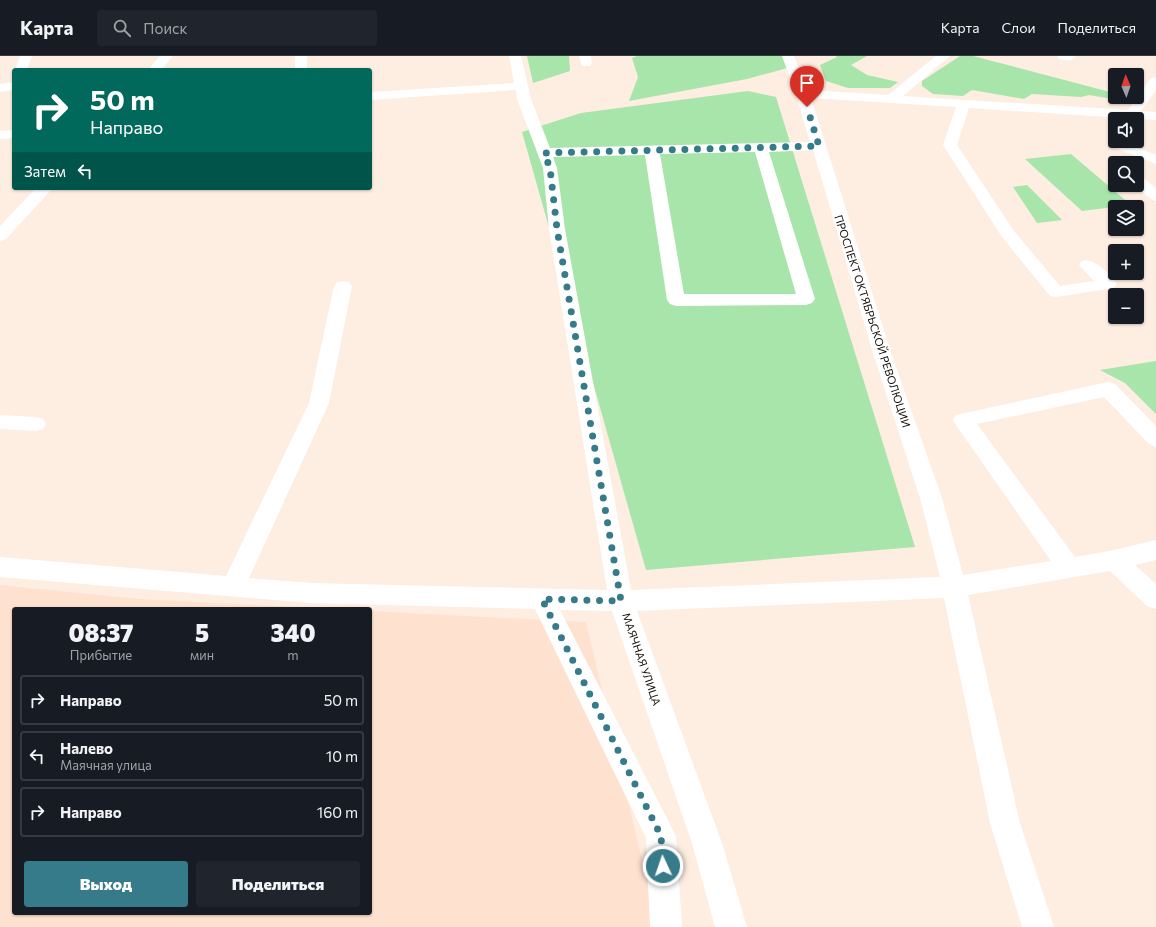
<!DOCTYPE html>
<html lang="ru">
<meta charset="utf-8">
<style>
:root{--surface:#171b24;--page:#20242c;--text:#f1f3f6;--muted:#9ea1a6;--line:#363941;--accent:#367b89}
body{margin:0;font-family:Commissioner,sans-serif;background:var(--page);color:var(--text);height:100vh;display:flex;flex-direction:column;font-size:15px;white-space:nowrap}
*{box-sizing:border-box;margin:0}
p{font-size:13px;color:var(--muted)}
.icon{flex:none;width:22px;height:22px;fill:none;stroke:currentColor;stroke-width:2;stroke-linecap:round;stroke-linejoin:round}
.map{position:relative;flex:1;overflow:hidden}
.sheet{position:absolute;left:12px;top:551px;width:360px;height:308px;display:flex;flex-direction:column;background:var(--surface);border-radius:4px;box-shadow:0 1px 3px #0004}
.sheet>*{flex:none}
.top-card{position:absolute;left:12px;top:12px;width:360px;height:122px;border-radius:4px;box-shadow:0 1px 3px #0004;background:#00695c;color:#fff;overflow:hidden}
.needle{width:26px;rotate:358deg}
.buttons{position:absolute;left:1108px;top:12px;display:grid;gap:8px}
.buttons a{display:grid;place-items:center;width:36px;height:36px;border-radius:4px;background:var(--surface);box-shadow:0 1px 3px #0004;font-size:20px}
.pin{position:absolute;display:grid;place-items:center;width:34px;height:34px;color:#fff;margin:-41px -17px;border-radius:50% 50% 50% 0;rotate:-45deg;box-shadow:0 0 4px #0007}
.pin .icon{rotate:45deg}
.me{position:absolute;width:44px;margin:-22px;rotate:357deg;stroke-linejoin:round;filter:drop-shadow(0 0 3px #0008)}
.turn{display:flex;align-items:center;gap:14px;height:84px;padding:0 12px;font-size:18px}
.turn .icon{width:52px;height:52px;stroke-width:2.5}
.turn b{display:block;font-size:28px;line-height:34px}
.then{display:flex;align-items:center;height:38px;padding:0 12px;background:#0003;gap:8px;font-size:15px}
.eta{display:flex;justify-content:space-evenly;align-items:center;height:68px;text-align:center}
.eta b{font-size:24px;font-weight:800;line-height:28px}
.cta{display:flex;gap:8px;margin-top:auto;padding:8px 12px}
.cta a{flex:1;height:46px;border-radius:4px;background:var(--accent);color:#fff;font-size:16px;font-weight:800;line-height:46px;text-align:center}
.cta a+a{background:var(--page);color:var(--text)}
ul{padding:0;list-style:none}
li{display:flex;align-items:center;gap:12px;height:50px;margin:0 8px 6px;padding:0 4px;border:2px solid var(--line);border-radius:4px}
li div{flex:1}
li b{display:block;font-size:15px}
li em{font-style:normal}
header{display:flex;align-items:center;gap:24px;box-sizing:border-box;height:56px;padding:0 20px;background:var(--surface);border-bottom:1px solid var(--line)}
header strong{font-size:19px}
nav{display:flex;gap:22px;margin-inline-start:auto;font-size:14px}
.search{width:280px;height:36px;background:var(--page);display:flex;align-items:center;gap:10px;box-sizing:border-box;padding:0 14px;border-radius:4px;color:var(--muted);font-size:15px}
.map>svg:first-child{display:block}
</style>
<header>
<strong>Карта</strong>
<div class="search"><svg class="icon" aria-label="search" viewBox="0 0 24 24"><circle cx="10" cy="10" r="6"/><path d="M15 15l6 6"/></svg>Поиск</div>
<nav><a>Карта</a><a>Слои</a><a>Поделиться</a></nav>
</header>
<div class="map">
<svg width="1156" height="871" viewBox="0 0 1156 871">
<rect width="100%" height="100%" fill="#feede1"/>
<!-- built -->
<path fill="#fee2cf" d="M 0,529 L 138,543 L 334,553 L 14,553 L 14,857 L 370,857 L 370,555 L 586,566 L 658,871 L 0,871 Z"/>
<!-- green -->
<g fill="#a7e5aa">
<path d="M 527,0 L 569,0 L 570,15 L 533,27 Z"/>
<path d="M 637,0 L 782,0 L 787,12 L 747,23 L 629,45 L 638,21 L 632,2 Z"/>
<path d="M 836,0 L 867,0 L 851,9 L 867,19 L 898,26 L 890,32 L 848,32 L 826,25 L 820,9 L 837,1 Z"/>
<path d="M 960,0 L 973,0 L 1110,36 L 1115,38 L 1115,41 L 1121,41 L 1124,45 L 1089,39 L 1081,41 L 1032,38 L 1024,43 L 972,34 L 963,40 L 933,38 L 922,30 L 922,25 Z"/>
<path d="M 748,35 L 776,41 L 915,491 L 646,514 L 522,76 L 581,57 Z"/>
<path d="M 1071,98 L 1131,149 L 1082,155 L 1025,103 Z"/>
<path d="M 1027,129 L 1062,164 L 1037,167 L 1013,131 Z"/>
<path d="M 1156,305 L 1156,358 L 1125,327 L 1100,314 Z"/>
</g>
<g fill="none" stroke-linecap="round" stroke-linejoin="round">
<!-- minor -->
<g fill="#fff" fill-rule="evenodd">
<path d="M 20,0 L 32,0 L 27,14 L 15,14 Z"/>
<path d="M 160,0 L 173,0 L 161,14 L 148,14 Z"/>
<rect x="295" y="0" width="12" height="14"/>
<path d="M 509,0 L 521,0 L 531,43 L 550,92 L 810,86 L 796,38 L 782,0 L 794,0 L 808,34 L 888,39 L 936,0 L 950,0 L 903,40 L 1128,54 L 1151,22 L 1156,21 L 1156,34 L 1141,55 L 1156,56 L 1156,64 L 969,52 L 957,89 L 1014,175 L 1060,230 L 1094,225 L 1079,209 L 1082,205 C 1095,202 1109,217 1117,228 L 1114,232 L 1108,233 L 1056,241 L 1050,240 L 1002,181 L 943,89 L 956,51 L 811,42 L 891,297 L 942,442 L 963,519 L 1051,505 L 956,369 L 953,364 L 956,359 L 1108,326 L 1115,328 L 1156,370 L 1156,391 L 1149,388 L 1104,341 L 977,368 L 1075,501 L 1114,494 L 1156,484 L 1156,504 L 1135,509 L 1156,528 L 1156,553 L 1147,550 L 1110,515 L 968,539 L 1020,767 L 1054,871 L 1022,871 L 990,767 L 944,542 L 637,555 L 722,787 L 747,871 L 715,871 L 692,787 L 612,555 L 560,554 L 676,780 L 682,871 L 650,871 L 646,782 L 535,553 L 311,547 L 0,521 L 0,501 L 226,520 L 309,347 L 334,230 L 337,226 L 343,225 L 349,226 L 352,230 L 329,347 L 249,522 L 311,527 L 607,534 L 549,173 L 543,112 L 517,43 L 516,34 L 370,44 L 370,36 L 514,27 ZM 813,94 L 873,297 L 920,442 L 940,521 L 631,534 L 565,173 L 557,112 L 553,101 L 645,99 L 667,244 L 670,248 L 676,250 L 806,249 L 812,247 L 815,243 L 769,96 ZM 755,96 L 796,238 L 684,238 L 660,98 Z"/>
<path d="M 579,0 L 591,0 L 592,7 L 590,10 L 582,10 Z"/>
<path d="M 1057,0 L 1076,0 C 1072,7 1065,4 1059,3 Z"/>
<path d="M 14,26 L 14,34 L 0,36 L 0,28 Z"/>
<path d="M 14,74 L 14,82 L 0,83 L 0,75 Z"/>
<path d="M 1121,85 L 1156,99 L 1156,108 L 1115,92 L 1113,89 L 1115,86 Z"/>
<path d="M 1137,119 L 1142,121 L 1156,132 L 1156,145 L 1151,143 L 1134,129 L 1137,129 Z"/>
<path d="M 36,132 L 53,132 L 6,183 L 0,185 L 0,170 Z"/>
<path d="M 0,359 L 36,361 L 43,363 L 46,368 L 43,373 L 36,375 L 0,373 Z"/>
</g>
</g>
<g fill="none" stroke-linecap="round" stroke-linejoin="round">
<!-- route -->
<path stroke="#367b89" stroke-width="7" stroke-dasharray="0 12.6" d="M 663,810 L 661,780 L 542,543 L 621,545 L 557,173 L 550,112 L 544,97 L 819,90 L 807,51"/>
</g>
<g text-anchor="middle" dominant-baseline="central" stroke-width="4" stroke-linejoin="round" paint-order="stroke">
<!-- street labels -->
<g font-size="11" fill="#150f0a" stroke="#fefefe">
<text transform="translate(873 265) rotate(72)">ПРОСПЕКТ ОКТЯБРЬСКОЙ РЕВОЛЮЦИИ</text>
<text transform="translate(642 603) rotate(71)">МАЯЧНАЯ УЛИЦА</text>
</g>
</g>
</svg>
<div class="buttons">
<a><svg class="needle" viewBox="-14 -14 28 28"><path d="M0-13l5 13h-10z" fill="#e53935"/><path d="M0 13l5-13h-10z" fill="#9ea1a6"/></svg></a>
<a><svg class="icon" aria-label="sound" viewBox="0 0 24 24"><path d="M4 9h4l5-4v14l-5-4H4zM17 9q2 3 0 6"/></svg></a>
<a><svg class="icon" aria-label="search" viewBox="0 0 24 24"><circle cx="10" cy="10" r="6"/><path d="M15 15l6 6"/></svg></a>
<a><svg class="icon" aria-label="layers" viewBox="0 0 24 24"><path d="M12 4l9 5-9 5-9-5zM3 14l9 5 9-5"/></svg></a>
<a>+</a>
<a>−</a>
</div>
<div class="pin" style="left:807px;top:51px;background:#d93025"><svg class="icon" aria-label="arrive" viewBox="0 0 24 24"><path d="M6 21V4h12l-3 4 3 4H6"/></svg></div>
<svg class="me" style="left:663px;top:810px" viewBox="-20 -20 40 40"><circle r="17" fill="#367b89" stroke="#fff" stroke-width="3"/><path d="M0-11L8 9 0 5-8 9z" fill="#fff"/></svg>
<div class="top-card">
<div class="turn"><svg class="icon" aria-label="right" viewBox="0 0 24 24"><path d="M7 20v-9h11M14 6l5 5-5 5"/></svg><div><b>50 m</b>Направо</div></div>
<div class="then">Затем<svg class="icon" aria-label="left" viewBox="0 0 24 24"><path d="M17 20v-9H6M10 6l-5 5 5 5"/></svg></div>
</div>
<section class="sheet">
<div class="eta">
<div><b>08:37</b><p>Прибытие</p></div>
<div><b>5</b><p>мин</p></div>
<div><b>340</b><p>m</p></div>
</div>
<ul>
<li><svg class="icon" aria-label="right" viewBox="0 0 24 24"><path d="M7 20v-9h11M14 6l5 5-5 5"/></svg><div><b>Направо</b></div><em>50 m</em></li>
<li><svg class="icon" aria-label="left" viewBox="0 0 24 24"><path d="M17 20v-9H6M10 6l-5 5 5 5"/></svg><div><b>Налево</b><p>Маячная улица</p></div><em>10 m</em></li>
<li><svg class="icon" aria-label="right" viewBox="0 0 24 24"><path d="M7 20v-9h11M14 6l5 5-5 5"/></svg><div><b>Направо</b></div><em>160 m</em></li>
</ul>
<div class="cta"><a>Выход</a><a>Поделиться</a></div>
</section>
</div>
